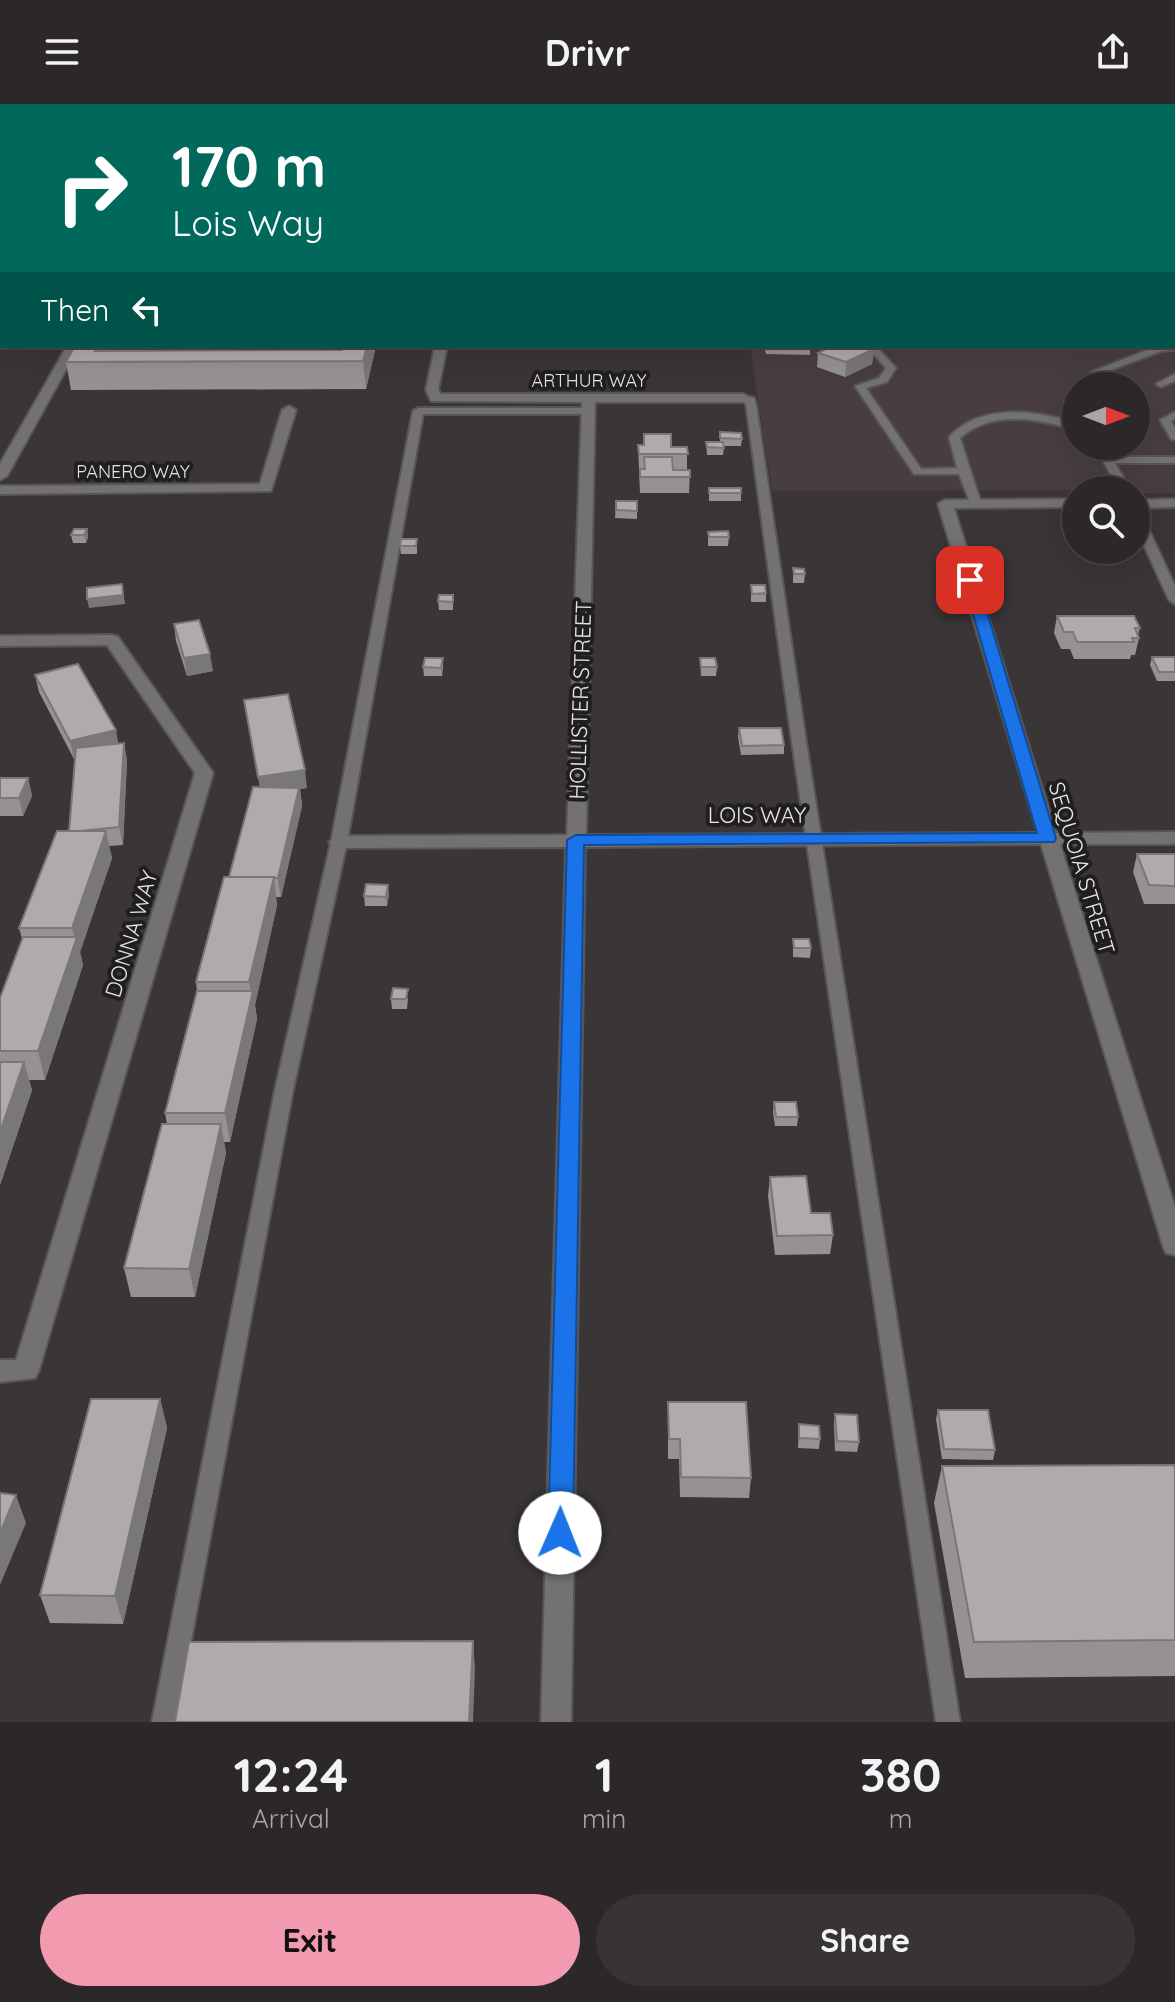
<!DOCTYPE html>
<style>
:root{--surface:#2c2829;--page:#383435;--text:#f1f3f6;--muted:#a6a6a8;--line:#484446;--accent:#f29ab0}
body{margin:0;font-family:Quicksand,sans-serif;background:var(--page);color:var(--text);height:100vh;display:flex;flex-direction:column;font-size:30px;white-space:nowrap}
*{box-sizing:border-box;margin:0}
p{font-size:26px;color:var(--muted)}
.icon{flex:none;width:44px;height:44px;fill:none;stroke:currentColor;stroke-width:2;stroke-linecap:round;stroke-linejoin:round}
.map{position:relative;height:1618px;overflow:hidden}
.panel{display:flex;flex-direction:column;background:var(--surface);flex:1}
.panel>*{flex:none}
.guide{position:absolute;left:0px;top:0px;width:1176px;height:244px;box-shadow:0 8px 32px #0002,0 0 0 2px var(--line);background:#00695c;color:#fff;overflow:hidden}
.needle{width:52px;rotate:90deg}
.fabs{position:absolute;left:1062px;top:268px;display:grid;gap:16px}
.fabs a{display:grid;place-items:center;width:88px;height:88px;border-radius:50%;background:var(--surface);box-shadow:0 8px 32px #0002,0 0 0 2px var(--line);font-size:40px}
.pin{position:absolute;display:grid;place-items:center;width:68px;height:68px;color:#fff;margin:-34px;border-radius:16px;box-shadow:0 4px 12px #0006}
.me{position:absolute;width:88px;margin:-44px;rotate:1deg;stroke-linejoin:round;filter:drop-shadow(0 0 6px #0008)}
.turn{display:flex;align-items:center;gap:28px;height:168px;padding:0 40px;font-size:36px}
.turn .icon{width:104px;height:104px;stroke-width:2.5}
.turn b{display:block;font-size:56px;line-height:68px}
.then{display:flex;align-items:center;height:76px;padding:0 40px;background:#0003;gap:16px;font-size:30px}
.eta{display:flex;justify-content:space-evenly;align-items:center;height:136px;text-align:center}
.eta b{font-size:48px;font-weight:800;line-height:56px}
.primary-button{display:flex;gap:16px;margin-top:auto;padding:16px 40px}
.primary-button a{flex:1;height:92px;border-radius:48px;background:var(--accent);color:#111;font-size:32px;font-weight:800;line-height:92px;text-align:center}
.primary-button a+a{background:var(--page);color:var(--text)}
header{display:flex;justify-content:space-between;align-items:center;height:104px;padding:0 40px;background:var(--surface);font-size:36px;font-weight:800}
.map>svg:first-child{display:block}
</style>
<header><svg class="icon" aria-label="menu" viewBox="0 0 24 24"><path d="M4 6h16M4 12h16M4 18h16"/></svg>Drivr<svg class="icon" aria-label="share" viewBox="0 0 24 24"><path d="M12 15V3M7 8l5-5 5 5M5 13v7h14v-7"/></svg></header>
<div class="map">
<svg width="1175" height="1618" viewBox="0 0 1175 1618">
<rect width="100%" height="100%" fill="#3a3637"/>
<!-- built -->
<path fill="#483e40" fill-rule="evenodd" d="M 1174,140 L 1175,389 L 1136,389 L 1136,386 L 772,387 L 750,242 L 1174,242 ZM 1076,282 L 1136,282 L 1136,342 L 1076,342 Z"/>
<!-- green -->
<path fill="#74555c" d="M 12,0 L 412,0 L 10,2 Z"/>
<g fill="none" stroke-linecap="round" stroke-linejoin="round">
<!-- service casing -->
<g stroke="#585555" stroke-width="4">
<g id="service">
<path d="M 912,0 L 920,0 L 921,2 L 913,2 Z"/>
<rect x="0" y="22" width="2" height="4"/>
<rect x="0" y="74" width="2" height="4"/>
<path d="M 2,95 L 2,101 L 0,102 L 0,96 Z"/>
<rect x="1174" y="197" width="1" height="8"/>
<rect x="1174" y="225" width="1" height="6"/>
<path d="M 1175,240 L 1175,246 L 1162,247 L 1100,270 L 1091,268 L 1157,242 Z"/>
<path d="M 866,242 L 876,242 L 896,264 L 887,278 L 866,284 L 921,365 L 957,364 L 949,333 C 980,299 1036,306 1076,319 L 1076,326 C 1037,315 993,305 960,334 L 981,399 L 971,401 L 959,370 L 914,370 L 855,282 L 879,274 L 886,264 Z"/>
<path d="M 1175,270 L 1175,277 L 1161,283 L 1156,280 Z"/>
<path d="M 743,291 L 754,294 L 756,300 L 805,631 L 960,1618 L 936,1618 L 791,631 L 746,300 L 738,294 Z"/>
<path d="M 418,304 L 589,304 L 594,307 L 589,310 L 423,310 L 347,738 L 293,986 L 176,1618 L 152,1618 L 275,986 L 331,738 L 413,307 Z"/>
<path d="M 1175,308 L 1175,315 L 1171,317 L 1175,324 L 1175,336 L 1171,335 L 1160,316 Z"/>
<path d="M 1095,342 L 1105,342 L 1112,353 L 1175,353 L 1175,359 L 1115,359 L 1131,386 L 1119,386 Z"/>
<path d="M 1136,407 L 1142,411 L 1175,482 L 1175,500 L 1169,496 L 1136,424 Z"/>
</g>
</g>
<!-- minor casing -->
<g stroke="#585555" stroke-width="4">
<g id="minor">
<path d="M 1154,0 L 1164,0 L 1166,2 L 1156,2 Z"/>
<rect x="1174" y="14" width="1" height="7"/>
<path d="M 67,242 L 79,242 L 7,372 L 0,376 L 0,360 Z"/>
<path d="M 435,242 L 447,242 L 438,286 L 441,290 L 743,290 L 750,294 L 743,298 L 595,298 L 586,731 L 1038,729 L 938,400 L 945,396 L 1076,395 L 1076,403 L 954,404 L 1056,729 L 1175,728 L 1175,740 L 1060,740 L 1175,1103 L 1175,1151 L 1166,1149 L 1163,1142 L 1041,740 L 585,743 L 571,1618 L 541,1618 L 566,743 L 339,744 L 329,738 L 339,732 L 567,731 L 582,298 L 431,297 L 426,286 Z"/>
<path d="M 289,302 L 296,306 L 271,387 L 0,390 L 0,382 L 260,380 L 282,306 Z"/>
<path d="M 1175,395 L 1175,403 L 1136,404 L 1136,396 Z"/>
<path d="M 112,531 L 118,533 L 213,669 L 39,1266 L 35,1274 L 0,1278 L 0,1256 L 16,1256 L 195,669 L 107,541 L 0,542 L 0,532 Z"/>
</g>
</g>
<!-- tertiary casing -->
<g stroke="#585555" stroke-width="4">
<g id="tertiary">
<path d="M 695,0 L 710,0 L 693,2 Z"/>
<rect x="0" y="189" width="2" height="8"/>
</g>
</g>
<!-- motorway casing -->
<g stroke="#585555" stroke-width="4">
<g id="motorway">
<rect x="0" y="143" width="2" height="8"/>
<rect x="0" y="167" width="2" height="8"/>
</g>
</g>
<!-- service -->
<use href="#service" fill="#747171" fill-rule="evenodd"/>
<!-- minor -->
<use href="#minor" fill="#747171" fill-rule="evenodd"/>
<!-- tertiary -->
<use href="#tertiary" fill="#747171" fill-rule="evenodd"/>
<!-- motorway -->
<use href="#motorway" fill="#ed90a8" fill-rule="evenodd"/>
<!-- rail -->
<path stroke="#b9b6b7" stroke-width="3" stroke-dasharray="7 7" stroke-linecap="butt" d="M 454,2 L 462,0"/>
</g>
<!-- wall -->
<g fill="#969293">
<path d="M 132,242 L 174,242 L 172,247 L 185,247 L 185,242 L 225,242 L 223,247 L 237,247 L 237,243 L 277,242 L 275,246 L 290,246 L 289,244 L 328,242 L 327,246 L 342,246 L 343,242 L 376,242 L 366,285 L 71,286 L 66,258 L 115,247 L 132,247 Z"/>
<path d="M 764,242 L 810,242 L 810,251 L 766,250 Z"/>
<path d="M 874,245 L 872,260 L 845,273 L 817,263 L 818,249 Z"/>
<path d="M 720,328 L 742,335 L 741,342 L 724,342 L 723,351 L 707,351 L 706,338 L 720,338 Z"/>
<path d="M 638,341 L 687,343 L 687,366 L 673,366 L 690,366 L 689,389 L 640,389 Z"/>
<path d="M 709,384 L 741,389 L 741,397 L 709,397 Z"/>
<path d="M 616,397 L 637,397 L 637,415 L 615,414 Z"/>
<path d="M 87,425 L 88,433 L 86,439 L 73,439 L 71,431 Z"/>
<path d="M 708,428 L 729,433 L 728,442 L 708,442 Z"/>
<path d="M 417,435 L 417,450 L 401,450 L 400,442 Z"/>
<path d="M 793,464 L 805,470 L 804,479 L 793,479 Z"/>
<path d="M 751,481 L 766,489 L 766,498 L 751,498 Z"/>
<path d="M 453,491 L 453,506 L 439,506 L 438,497 Z"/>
<path d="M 1057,512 L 1140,524 L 1138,531 L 1139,534 L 1135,551 L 1131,551 L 1130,555 L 1074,555 L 1070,545 L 1061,545 L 1054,529 Z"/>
<path d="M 174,520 L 213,567 L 187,572 L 176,537 Z"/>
<path d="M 1152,553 L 1175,553 L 1175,577 L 1157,577 L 1150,561 Z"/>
<path d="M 443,554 L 443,563 L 442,572 L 424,572 L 423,563 Z"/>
<path d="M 700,554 L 717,563 L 716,572 L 701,572 Z"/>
<path d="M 35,571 L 118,640 L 124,639 L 127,657 L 123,741 L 109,742 L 112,754 L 80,848 L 83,861 L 45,976 L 29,976 L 32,986 L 0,1081 L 0,894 L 22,835 L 19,824 L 69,727 L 75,655 L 74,655 L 39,588 Z"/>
<path d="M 244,596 L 307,684 L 300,685 L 302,702 L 281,793 L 276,793 L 277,801 L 255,901 L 257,915 L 230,1038 L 224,1038 L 226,1049 L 195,1193 L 131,1193 L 124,1164 L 167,1020 L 165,1009 L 197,887 L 196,878 L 260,683 Z"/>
<path d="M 739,624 L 784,641 L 784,650 L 741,651 L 738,633 Z"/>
<path d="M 0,674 L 28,674 L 32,692 L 23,712 L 0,712 Z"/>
<path d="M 1137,750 L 1175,750 L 1175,800 L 1144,800 L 1133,768 Z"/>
<path d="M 389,790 L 387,802 L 365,802 L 364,792 Z"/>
<path d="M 793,835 L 811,844 L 810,854 L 793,853 Z"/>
<path d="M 408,894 L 407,905 L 392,905 L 391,895 Z"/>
<path d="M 774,998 L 798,1013 L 797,1022 L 775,1022 L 773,1008 Z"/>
<path d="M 770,1073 L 811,1109 L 833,1131 L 830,1150 L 775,1151 L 768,1092 Z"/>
<path d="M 160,1295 L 167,1324 L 123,1520 L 50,1519 L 40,1491 Z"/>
<path d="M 668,1298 L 751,1374 L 749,1394 L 680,1393 L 679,1355 L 668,1355 Z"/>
<path d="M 938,1306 L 995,1346 L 993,1356 L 942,1355 L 936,1315 Z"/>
<path d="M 835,1310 L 859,1338 L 857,1348 L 835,1347 L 834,1320 Z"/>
<path d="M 799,1320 L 820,1335 L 819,1345 L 798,1344 Z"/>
<path d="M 942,1362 L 1175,1366 L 1175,1572 L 965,1574 L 934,1399 Z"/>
</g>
<!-- shaded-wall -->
<g fill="#7a7778">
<path d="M 98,242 L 118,242 L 109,258 L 95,247 Z"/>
<path d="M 161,242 L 174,242 L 167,258 L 163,258 Z"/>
<path d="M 213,242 L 225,242 L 219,258 L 215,258 Z"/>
<path d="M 267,242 L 277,242 L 271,257 L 268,257 Z"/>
<path d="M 320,242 L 328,242 L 324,257 L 320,257 Z"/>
<path d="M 367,242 L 376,242 L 366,285 L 363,257 Z"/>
<path d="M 874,245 L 872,260 L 845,273 L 846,258 Z"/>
<path d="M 87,425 L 88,433 L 86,439 L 84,431 Z"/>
<path d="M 122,480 L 125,500 L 89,504 L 87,495 Z"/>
<path d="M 210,550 L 213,567 L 187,572 L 184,554 Z"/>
<path d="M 116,626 L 119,644 L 74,655 L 70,637 Z"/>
<path d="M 124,639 L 127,657 L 123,741 L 119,723 Z"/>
<path d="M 305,666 L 307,684 L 300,685 L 302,702 L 281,793 L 258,673 Z"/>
<path d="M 28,674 L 32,692 L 23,712 L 19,694 Z"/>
<path d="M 106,727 L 112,754 L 80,848 L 83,861 L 45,976 L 38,947 L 76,837 L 72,824 Z"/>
<path d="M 274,773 L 277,801 L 255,901 L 257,915 L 230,1038 L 225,1009 L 252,892 L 249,878 Z"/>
<path d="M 388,781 L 389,790 L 387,802 L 386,793 Z"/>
<path d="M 24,958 L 32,986 L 0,1081 L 0,1028 Z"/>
<path d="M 221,1020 L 226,1049 L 195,1193 L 189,1165 Z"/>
<path d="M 160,1295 L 167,1324 L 123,1520 L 115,1492 Z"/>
<path d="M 16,1391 L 26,1419 L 0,1481 L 0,1429 Z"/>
<path d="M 473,1537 L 475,1565 L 473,1618 L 469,1618 Z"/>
</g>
<!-- building -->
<g fill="#afaaab" stroke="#7a7778" stroke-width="2">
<path d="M 75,242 L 98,242 L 95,247 L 342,246 L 343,242 L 367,242 L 363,257 L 66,258 Z"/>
<path d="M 132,242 L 161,242 L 161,243 L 131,243 Z"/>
<path d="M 185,242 L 213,242 L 213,243 L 184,243 Z"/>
<path d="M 237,242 L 267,242 L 266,243 L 237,243 Z"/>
<path d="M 290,242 L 320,242 L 319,244 L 289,244 Z"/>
<path d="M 832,242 L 865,242 L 874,245 L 846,258 L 818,249 Z"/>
<path d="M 720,328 L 741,329 L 742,335 L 720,334 Z"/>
<path d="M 644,330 L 671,330 L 671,343 L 687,343 L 688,350 L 639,350 L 638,341 L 644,341 Z"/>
<path d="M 706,338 L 723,338 L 724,344 L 707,343 Z"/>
<path d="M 644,353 L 672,353 L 673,366 L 690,366 L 690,373 L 640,373 L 640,365 L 645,365 Z"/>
<rect x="709" y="384" width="32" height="5"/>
<path d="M 616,397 L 637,397 L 637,407 L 616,406 Z"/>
<path d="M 74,425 L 87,425 L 84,431 L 71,431 Z"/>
<path d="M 728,427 L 729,433 L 709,433 L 708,428 Z"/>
<path d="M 401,435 L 417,435 L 416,442 L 400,442 Z"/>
<path d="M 793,464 L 804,465 L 805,470 L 794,470 Z"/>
<path d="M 122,480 L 123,491 L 87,495 L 87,484 Z"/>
<path d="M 751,481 L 765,481 L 766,489 L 752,490 Z"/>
<path d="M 439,491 L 453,491 L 453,498 L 438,497 Z"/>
<path d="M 1057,512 L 1134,512 L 1140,524 L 1135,524 L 1139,534 L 1132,534 L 1134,538 L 1077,538 L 1073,528 L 1064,528 Z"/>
<path d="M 199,516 L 210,550 L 184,554 L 174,520 Z"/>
<path d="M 1152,553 L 1175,553 L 1175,568 L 1159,568 Z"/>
<path d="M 425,554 L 443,554 L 441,564 L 423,563 Z"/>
<path d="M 700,554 L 715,554 L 717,563 L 701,563 Z"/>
<path d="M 78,560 L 116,626 L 70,637 L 35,571 Z"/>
<path d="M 288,590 L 305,666 L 258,673 L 244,596 Z"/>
<path d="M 739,624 L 781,624 L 784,641 L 742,642 Z"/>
<path d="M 124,639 L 119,723 L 69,728 L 76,644 Z"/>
<path d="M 0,674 L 28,674 L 19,694 L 0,694 Z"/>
<path d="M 253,683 L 299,684 L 278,774 L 229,773 Z"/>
<path d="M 57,727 L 106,727 L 72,824 L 19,824 Z"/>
<path d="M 1137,750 L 1175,750 L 1175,782 L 1149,781 Z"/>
<path d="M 224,773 L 274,773 L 249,878 L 196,878 Z"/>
<path d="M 366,780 L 388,781 L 386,793 L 364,792 Z"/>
<path d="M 23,833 L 77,833 L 38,947 L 0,947 L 0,894 Z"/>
<path d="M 793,835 L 809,835 L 811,844 L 794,844 Z"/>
<path d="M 393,884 L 408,885 L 406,895 L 391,895 Z"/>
<path d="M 197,887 L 253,887 L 225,1009 L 165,1009 Z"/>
<path d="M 0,958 L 24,958 L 0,1028 Z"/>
<path d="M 774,998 L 796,998 L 798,1013 L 776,1013 Z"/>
<path d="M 162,1020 L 221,1020 L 189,1165 L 124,1164 Z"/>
<path d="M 806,1072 L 811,1109 L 830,1109 L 833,1131 L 777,1132 L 770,1073 Z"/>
<path d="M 91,1295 L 160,1295 L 115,1492 L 40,1491 Z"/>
<path d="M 668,1298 L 746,1298 L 751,1374 L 681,1373 L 680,1335 L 669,1335 Z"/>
<path d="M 938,1306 L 988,1306 L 995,1346 L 944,1345 Z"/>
<path d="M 835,1310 L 857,1311 L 859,1338 L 837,1337 Z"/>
<path d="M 799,1320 L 819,1322 L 820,1335 L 799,1334 Z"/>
<path d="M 1174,1361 L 1175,1366 L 1175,1536 L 974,1538 L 942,1362 Z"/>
<path d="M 0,1389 L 16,1391 L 0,1429 Z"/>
<path d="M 473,1537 L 469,1618 L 175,1618 L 189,1538 Z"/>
</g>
<!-- route -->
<path fill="#1a73e8" stroke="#114b97" stroke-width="2" d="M 970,472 L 977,476 L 1056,734 L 1054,738 L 584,741 L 573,1429 L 570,1437 L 560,1440 L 551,1437 L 548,1429 L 567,736 L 576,731 L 1037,729 L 963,476 Z"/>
<g text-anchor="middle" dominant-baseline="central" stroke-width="8" stroke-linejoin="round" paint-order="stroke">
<!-- far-street labels -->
<g font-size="18" fill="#e6e4e4" stroke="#201e1e">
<text x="589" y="276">ARTHUR WAY</text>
<text x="133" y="367">PANERO WAY</text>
</g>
<!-- street labels -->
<g font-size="22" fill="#e6e4e4" stroke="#201e1e">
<text transform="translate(580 596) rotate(-88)">HOLLISTER STREET</text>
<text x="757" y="711">LOIS WAY</text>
<text transform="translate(1082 764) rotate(73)">SEQUOIA STREET</text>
<text transform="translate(131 830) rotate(-73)">DONNA WAY</text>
</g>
</g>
</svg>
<div class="fabs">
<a><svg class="needle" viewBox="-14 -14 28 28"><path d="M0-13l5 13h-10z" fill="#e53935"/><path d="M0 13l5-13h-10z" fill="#a6a6a8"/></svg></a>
<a><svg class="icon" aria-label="search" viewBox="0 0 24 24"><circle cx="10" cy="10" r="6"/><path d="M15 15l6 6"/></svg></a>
</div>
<div class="pin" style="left:970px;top:476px;background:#d93025"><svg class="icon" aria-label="arrive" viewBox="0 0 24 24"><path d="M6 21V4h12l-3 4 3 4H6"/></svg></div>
<svg class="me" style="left:560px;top:1429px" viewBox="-20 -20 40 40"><circle r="19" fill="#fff"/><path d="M0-13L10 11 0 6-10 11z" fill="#1a73e8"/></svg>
<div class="guide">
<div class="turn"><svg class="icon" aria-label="right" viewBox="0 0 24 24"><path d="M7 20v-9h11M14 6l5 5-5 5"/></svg><div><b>170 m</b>Lois Way</div></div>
<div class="then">Then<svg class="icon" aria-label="left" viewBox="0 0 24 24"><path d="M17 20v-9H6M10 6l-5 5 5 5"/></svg></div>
</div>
</div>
<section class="panel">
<div class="eta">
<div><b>12:24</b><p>Arrival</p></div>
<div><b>1</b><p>min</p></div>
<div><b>380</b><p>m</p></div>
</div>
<div class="primary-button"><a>Exit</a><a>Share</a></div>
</section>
